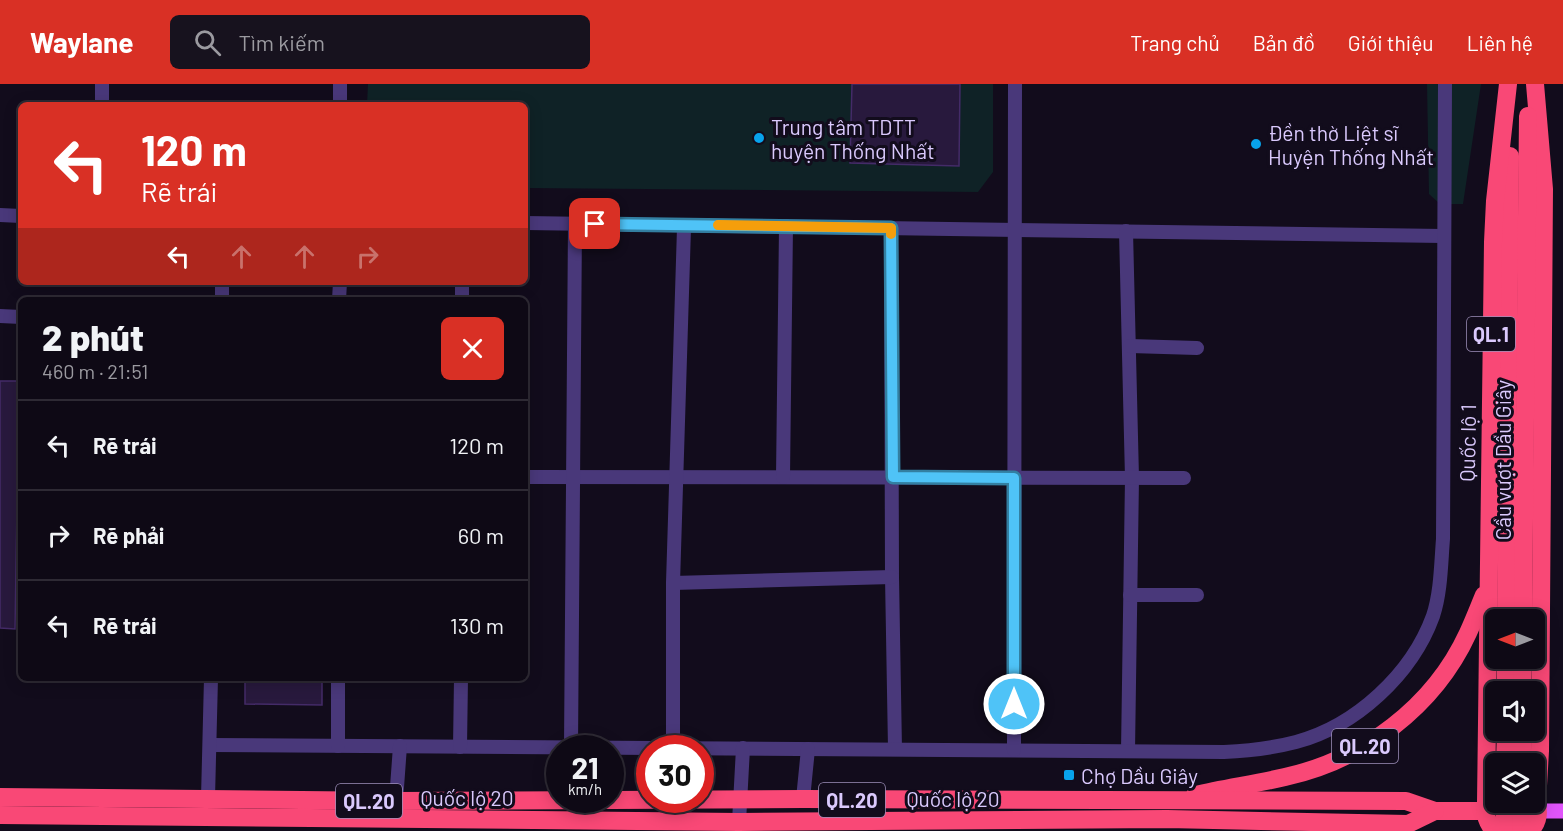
<!DOCTYPE html>
<html lang="vi">
<meta charset="utf-8">
<style>
:root{--surface:#0e0915;--page:#17121e;--text:#f1f3f6;--muted:#9b9aa0;--line:#2e2a34;--accent:#d93025}
body{margin:0;font-family:Barlow,sans-serif;background:var(--page);color:var(--text);height:100vh;display:flex;flex-direction:column;font-size:22px;white-space:nowrap}
*{box-sizing:border-box;margin:0}
p{font-size:20px;color:var(--muted)}
.icon{flex:none;width:33px;height:33px;fill:none;stroke:currentColor;stroke-width:2;stroke-linecap:round;stroke-linejoin:round}
.map{position:relative;flex:1;overflow:hidden}
.side{position:absolute;left:18px;top:213px;width:510px;height:384px;display:flex;flex-direction:column;background:var(--surface);border-radius:9px;box-shadow:0 3px 15px #0003,0 0 0 2px var(--line)}
.side>*{flex:none}
.guide{position:absolute;left:18px;top:18px;width:510px;height:183px;border-radius:9px;box-shadow:0 3px 15px #0003,0 0 0 2px var(--line);background:#d93025;color:#fff;overflow:hidden}
.needle{width:39px;rotate:270deg}
.fabs{position:absolute;left:1485px;top:525px;display:grid;gap:12px}
.fabs a{display:grid;place-items:center;width:60px;height:60px;border-radius:9px;background:var(--surface);box-shadow:0 3px 15px #0003,0 0 0 2px var(--line);font-size:30px}
.speed{position:absolute;left:546px;top:651px;display:flex;gap:12px;font-size:30px;font-weight:700;text-align:center}
.speed>*{display:grid;place-content:center;width:78px;height:78px;border-radius:50%;background:var(--surface);box-shadow:0 3px 15px #0003,0 0 0 2px var(--line);line-height:1}
.speed small{font-size:15px;font-weight:400}
.speed .limit{border:9px solid #d22;background:#fff;color:#111}
.pin{position:absolute;display:grid;place-items:center;width:51px;height:51px;color:#fff;margin:-26px;border-radius:12px;box-shadow:0 3px 9px #0006}
.me{position:absolute;width:66px;margin:-33px;rotate:0deg;stroke-linejoin:round;filter:drop-shadow(0 0 4px #0008)}
.turn{display:flex;align-items:center;gap:21px;height:126px;padding:0 24px;font-size:27px}
.turn .icon{width:78px;height:78px;stroke-width:2.5}
.turn b{display:block;font-size:42px;line-height:51px}
.lanes{display:flex;align-items:center;height:57px;padding:0 24px;background:#0003;justify-content:center;gap:30px;direction:ltr}
.lanes .off{opacity:.35}
.round{display:grid;place-items:center;flex:none;width:63px;height:63px;border-radius:9px;background:var(--page)}
.head{display:flex;align-items:center;justify-content:space-between;height:102px;padding:0 24px}
h1{font-size:36px;font-weight:800;line-height:45px}
ul{padding:0;list-style:none}
li{display:flex;align-items:center;gap:18px;height:90px;padding:0 24px;border-top:2px solid var(--line)}
li div{flex:1}
li b{display:block;font-size:22px}
li em{font-style:normal}
header{display:flex;align-items:center;gap:36px;box-sizing:border-box;height:84px;padding:0 30px;background:var(--accent);color:#fff}
header strong{font-size:28px}
nav{display:flex;gap:33px;margin-inline-start:auto;font-size:21px}
.search{width:420px;height:54px;background:var(--page);display:flex;align-items:center;gap:15px;box-sizing:border-box;padding:0 21px;border-radius:9px;color:var(--muted);font-size:22px}
.map>svg:first-child{display:block}
</style>
<header>
<strong>Waylane</strong>
<div class="search"><svg class="icon" aria-label="search" viewBox="0 0 24 24"><circle cx="10" cy="10" r="6"/><path d="M15 15l6 6"/></svg>Tìm kiếm</div>
<nav><a>Trang chủ</a><a>Bản đồ</a><a>Giới thiệu</a><a>Liên hệ</a></nav>
</header>
<div class="map">
<svg width="1563" height="747" viewBox="0 0 1563 747">
<rect width="100%" height="100%" fill="#120c1c"/>
<!-- green -->
<g fill="#0f2226">
<path d="M 368,0 L 993,0 L 993,88 L 978,108 L 525,104 L 525,21 L 367,21 Z"/>
<path d="M 1427,0 L 1481,0 L 1463,120 L 1440,120 L 1429,110 Z"/>
</g>
<!-- building -->
<g fill="#28193d" stroke="#442b68" stroke-width="1.5">
<path d="M 852,0 L 960,0 L 959,82 L 850,79 Z"/>
<path d="M 0,297 L 19,297 L 15,545 L 0,544 Z"/>
<path d="M 245,594 L 322,594 L 322,621 L 245,620 Z"/>
</g>
<g fill="none" stroke-linecap="round" stroke-linejoin="round">
<!-- minor -->
<g stroke="#49387a" stroke-width="14">
<path d="M 102,21 L 102,0"/>
<path d="M 340,21 L 340,0"/>
<path d="M 0,131 L 21,132"/>
<path d="M 525,139 L 1443,152"/>
<path d="M 891,144 L 892,493 L 895,665"/>
<path d="M 1126,147 L 1132,394 L 1128,667"/>
<path d="M 222,216 L 222,198"/>
<path d="M 339,216 L 340,198"/>
<path d="M 462,216 L 462,198"/>
<path d="M 0,232 L 21,233"/>
<path d="M 1130,262 L 1197,264"/>
<path d="M 525,393 L 1184,394"/>
<path d="M 783,393 L 786,142"/>
<path d="M 673,499 L 892,493"/>
<path d="M 1130,511 L 1197,511"/>
<path d="M 210,661 L 1224,668 C 1248,667 1273,664 1296,658 C 1356,642 1412,590 1433,532 C 1441,508 1441,479 1443,455 L 1445,0"/>
<path d="M 338,662 L 338,594"/>
<path d="M 460,663 L 461,594"/>
<path d="M 571,663 L 575,139"/>
<path d="M 673,664 L 673,499 L 684,144"/>
<path d="M 1014,666 L 1015,0"/>
<path d="M 208,714 L 211,594"/>
<path d="M 803,715 L 808,665"/>
<path d="M 396,717 L 400,662"/>
<path d="M 739,738 L 743,664"/>
</g>
<!-- major -->
<path stroke="#e054fa" stroke-width="15" d="M 1539,727 L 1563,727"/>
<!-- highway -->
<g stroke="#f94876" stroke-width="18">
<path d="M 1535,0 L 1544,105 L 1540,667 L 1537,719"/>
<path d="M 1506,536 L 1510,72"/>
<path d="M 1523,536 L 1528,32"/>
<path d="M 1506,608 L 1506,574"/>
<path d="M 1522,608 L 1523,574"/>
<path d="M 1505,680 L 1506,646"/>
<path d="M 1522,680 L 1522,646"/>
<path d="M 1195,711 C 1225,704 1255,700 1285,693 C 1363,676 1434,623 1468,549 C 1474,536 1479,523 1484,511"/>
<path d="M 0,713 L 396,717 L 803,715 L 1406,717 L 1435,727 L 1485,727"/>
<path d="M 1488,716 C 1483,727 1486,737 1494,747"/>
<path d="M 1486,719 L 1493,158 L 1495,117 L 1508,0"/>
<path d="M 0,731 L 739,738 L 1167,735 L 1408,740 L 1435,727"/>
<path d="M 1505,747 L 1505,718"/>
<path d="M 1521,747 L 1522,718"/>
<path d="M 1530,747 C 1539,737 1540,726 1534,714"/>
</g>
</g>
<g fill="none" stroke-linecap="round" stroke-linejoin="round">
<!-- route casing -->
<g stroke="#337fa1" stroke-width="15">
<path id="route" d="M 595,140 L 891,144 L 893,393 L 1014,394 L 1014,620"/>
</g>
<!-- route -->
<use href="#route" stroke="#4fc3f7" stroke-width="10"/>
<!-- slow -->
<path stroke="#f59e0b" stroke-width="10" d="M 718,141 L 891,144 L 891,150"/>
</g>
<!-- markers -->
<g fill="#08a3eb" stroke="#120c1c" stroke-width="2">
<circle cx="759" cy="54" r="6"/>
<circle cx="1256" cy="60" r="6"/>
<rect x="1063" y="685" width="12" height="12" rx="3"/>
</g>
<g text-anchor="middle" dominant-baseline="central" stroke-width="6" stroke-linejoin="round" paint-order="stroke">
<!-- shield labels -->
<g fill="#120c1c" stroke="#9e90ba" stroke-width="1.5">
<rect x="1467" y="233" width="48" height="34" rx="4.5"/>
<rect x="1332" y="645" width="66" height="34" rx="4.5"/>
<rect x="819" y="699" width="66" height="34" rx="4.5"/>
<rect x="336" y="700" width="66" height="34" rx="4.5"/>
</g>
<g font-size="20" font-weight="bold" fill="#dac9fd">
<text x="1491" y="250">QL.1</text>
<text x="1365" y="662">QL.20</text>
<text x="852" y="716">QL.20</text>
<text x="369" y="717">QL.20</text>
</g>
<!-- poi labels -->
<g font-size="21" fill="#dac9fd" stroke="#120c1c" text-anchor="start">
<text x="771" y="42">Trung tâm TDTT<tspan x="771" dy="24">huyện Thống Nhất</tspan></text>
<text x="1268" y="48">Đền thờ Liệt sĩ<tspan x="1268" dy="24">Huyện Thống Nhất</tspan></text>
<text x="1081" y="691">Chợ Dầu Giây</text>
</g>
<!-- street labels -->
<g font-size="21" fill="#dac9fd" stroke="#120c1c">
<text transform="translate(1467 359) rotate(-89)">Quốc lộ 1</text>
<text transform="translate(1502 376) rotate(-90)">Cầu vượt Dầu Giây</text>
<text x="467" y="713">Quốc lộ 20</text>
<text x="953" y="714">Quốc lộ 20</text>
</g>
</g>
</svg>
<div class="fabs">
<a><svg class="needle" viewBox="-14 -14 28 28"><path d="M0-13l5 13h-10z" fill="#e53935"/><path d="M0 13l5-13h-10z" fill="#9b9aa0"/></svg></a>
<a><svg class="icon" aria-label="sound" viewBox="0 0 24 24"><path d="M4 9h4l5-4v14l-5-4H4zM17 9q2 3 0 6"/></svg></a>
<a><svg class="icon" aria-label="layers" viewBox="0 0 24 24"><path d="M12 4l9 5-9 5-9-5zM3 14l9 5 9-5"/></svg></a>
</div>
<div class="speed"><div>21<small>km/h</small></div><div class="limit">30</div></div>
<div class="pin" style="left:595px;top:140px;background:#d93025"><svg class="icon" aria-label="arrive" viewBox="0 0 24 24"><path d="M6 21V4h12l-3 4 3 4H6"/></svg></div>
<svg class="me" style="left:1014px;top:620px" viewBox="-20 -20 40 40"><circle r="17" fill="#4fc3f7" stroke="#fff" stroke-width="3"/><path d="M0-11L8 9 0 5-8 9z" fill="#fff"/></svg>
<div class="guide">
<div class="turn"><svg class="icon" aria-label="left" viewBox="0 0 24 24"><path d="M17 20v-9H6M10 6l-5 5 5 5"/></svg><div><b>120 m</b>Rẽ trái</div></div>
<div class="lanes"><svg class="icon" aria-label="left" viewBox="0 0 24 24"><path d="M17 20v-9H6M10 6l-5 5 5 5"/></svg><svg class="icon off" aria-label="ahead" viewBox="0 0 24 24"><path d="M12 20V5M6 11l6-6 6 6"/></svg><svg class="icon off" aria-label="ahead" viewBox="0 0 24 24"><path d="M12 20V5M6 11l6-6 6 6"/></svg><svg class="icon off" aria-label="right" viewBox="0 0 24 24"><path d="M7 20v-9h11M14 6l5 5-5 5"/></svg></div>
</div>
<section class="side">
<div class="head"><div><h1>2 phút</h1><p>460 m · 21:51</p></div><a class="round" style="background:#d93025;color:#fff"><svg class="icon" aria-label="close" viewBox="0 0 24 24"><path d="M6 6l12 12M18 6L6 18"/></svg></a></div>
<ul>
<li><svg class="icon" aria-label="left" viewBox="0 0 24 24"><path d="M17 20v-9H6M10 6l-5 5 5 5"/></svg><div><b>Rẽ trái</b></div><em>120 m</em></li>
<li><svg class="icon" aria-label="right" viewBox="0 0 24 24"><path d="M7 20v-9h11M14 6l5 5-5 5"/></svg><div><b>Rẽ phải</b></div><em>60 m</em></li>
<li><svg class="icon" aria-label="left" viewBox="0 0 24 24"><path d="M17 20v-9H6M10 6l-5 5 5 5"/></svg><div><b>Rẽ trái</b></div><em>130 m</em></li>
</ul>
</section>
</div>
